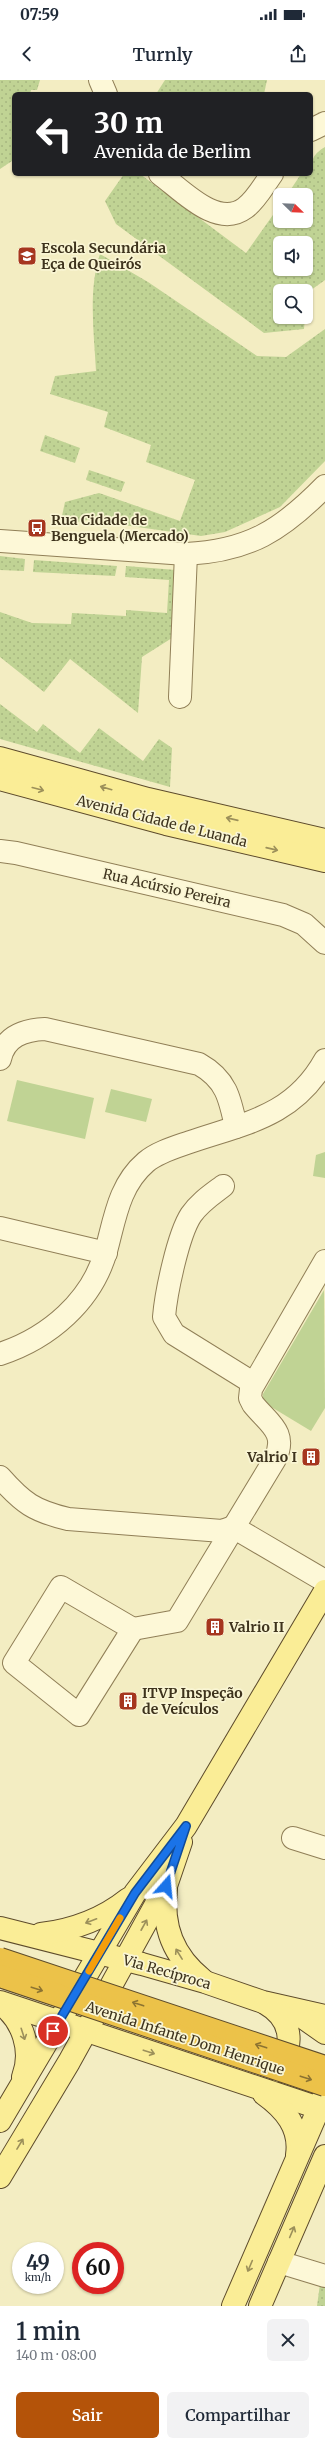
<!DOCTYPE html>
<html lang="pt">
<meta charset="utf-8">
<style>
:root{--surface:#fff;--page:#f2f2f3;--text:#1f2937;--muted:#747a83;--accent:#b45309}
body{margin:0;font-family:Merriweather,serif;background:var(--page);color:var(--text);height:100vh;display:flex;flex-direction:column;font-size:15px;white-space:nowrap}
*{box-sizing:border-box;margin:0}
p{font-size:13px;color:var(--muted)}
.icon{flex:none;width:22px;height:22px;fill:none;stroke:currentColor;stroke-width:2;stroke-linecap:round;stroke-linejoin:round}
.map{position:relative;height:2226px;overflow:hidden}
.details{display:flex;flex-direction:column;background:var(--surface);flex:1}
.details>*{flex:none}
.hud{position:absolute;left:12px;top:12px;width:301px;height:84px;border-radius:6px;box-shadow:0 1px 3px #0004;background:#202124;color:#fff;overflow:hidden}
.needle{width:26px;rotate:113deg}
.fabs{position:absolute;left:273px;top:108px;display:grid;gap:8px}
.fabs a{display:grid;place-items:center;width:40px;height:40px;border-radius:6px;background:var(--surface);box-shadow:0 1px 3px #0004;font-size:20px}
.speed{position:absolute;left:12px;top:2162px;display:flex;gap:8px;font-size:20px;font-weight:700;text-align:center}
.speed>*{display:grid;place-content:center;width:52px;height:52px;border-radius:50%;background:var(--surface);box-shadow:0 1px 3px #0004;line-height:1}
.speed small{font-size:10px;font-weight:400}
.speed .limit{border:6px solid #d22;background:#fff;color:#111}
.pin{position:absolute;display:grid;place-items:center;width:34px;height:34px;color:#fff;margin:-17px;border:2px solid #fff;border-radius:50%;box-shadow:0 1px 4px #0007}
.me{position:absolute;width:44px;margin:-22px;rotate:18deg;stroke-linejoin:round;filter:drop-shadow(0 0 3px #0008)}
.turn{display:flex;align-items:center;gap:14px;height:84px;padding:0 16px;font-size:18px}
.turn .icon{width:52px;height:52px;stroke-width:2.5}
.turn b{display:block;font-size:28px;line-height:34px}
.round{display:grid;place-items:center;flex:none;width:42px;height:42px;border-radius:6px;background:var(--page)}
.head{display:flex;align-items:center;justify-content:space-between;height:68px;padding:0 16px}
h1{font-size:24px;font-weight:600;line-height:30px}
.primary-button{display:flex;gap:8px;margin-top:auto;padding:8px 16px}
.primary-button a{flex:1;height:46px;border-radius:6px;background:var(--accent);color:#fff;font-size:16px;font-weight:600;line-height:46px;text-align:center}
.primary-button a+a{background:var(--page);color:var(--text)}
.status{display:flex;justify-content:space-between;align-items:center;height:28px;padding:0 20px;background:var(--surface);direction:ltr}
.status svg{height:11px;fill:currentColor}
header{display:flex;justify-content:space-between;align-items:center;height:52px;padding:0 16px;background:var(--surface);font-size:18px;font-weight:600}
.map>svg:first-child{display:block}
</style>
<div class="status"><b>07:59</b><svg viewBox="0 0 49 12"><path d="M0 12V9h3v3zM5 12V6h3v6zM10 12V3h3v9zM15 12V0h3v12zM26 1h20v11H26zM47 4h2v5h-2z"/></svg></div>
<header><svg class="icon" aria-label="back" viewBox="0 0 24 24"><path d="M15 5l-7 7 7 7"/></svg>Turnly<svg class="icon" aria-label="share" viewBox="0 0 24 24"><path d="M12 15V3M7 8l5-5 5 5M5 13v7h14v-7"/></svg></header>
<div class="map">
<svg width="325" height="2226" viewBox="0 0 325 2226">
<defs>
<pattern id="grass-dots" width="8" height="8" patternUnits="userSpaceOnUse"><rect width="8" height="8" fill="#c0d394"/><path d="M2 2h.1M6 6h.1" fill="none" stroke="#a6b67f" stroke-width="1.8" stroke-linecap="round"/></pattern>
</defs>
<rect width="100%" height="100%" fill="#f3edc2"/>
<!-- grass -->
<g fill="url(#grass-dots)" fill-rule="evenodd">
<path d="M 0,0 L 40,0 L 37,10 L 31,10 L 30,14 L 14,14 L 14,75 L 12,81 L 0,89 Z"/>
<path d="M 165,0 L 267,0 L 264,14 L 156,14 Z"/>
<path d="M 325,67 L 325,200 L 307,213 L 306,221 L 306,211 L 280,211 L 280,237 L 305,237 L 304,249 L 264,253 L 116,144 L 105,121 L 124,94 L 140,94 L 246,173 L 280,125 L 280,141 L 306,141 L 306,115 L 287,115 L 301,94 L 311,94 C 311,80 313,74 325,67 ZM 280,163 L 306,163 L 306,189 L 280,189 Z"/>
<path d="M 100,174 L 148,202 L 257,276 L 286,277 L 325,249 L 325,381 L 280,427 L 225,452 L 201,456 L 88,440 L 60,445 L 65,422 L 99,413 L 180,441 L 195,400 L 146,382 L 151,365 L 104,347 L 108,332 L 50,314 L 55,296 L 96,291 C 94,253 88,210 100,174 Z"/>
<path d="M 45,355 L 80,368 L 75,383 L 40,371 Z"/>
<path d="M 89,390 L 125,402 L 121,412 L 86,400 Z"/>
<path d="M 0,476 L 25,479 L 24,491 L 0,490 Z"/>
<path d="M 34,480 L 117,486 L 115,496 L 33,492 Z"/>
<path d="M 126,486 L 176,490 L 172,558 L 142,577 L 138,633 L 70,579 L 44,612 L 0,577 L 0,532 L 32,543 L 71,544 L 72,533 L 126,536 L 126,530 L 167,533 L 169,500 L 125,497 Z"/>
<path d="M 0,624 L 37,652 L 43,644 L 80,673 L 99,648 L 143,681 L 159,659 L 172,668 L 170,707 L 0,659 Z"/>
<path d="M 325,2202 L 325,2226 L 317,2226 L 320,2204 Z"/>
</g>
<!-- garden -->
<g fill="#c0d394">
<path d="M 17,1000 L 94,1018 L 85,1059 L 7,1041 Z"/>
<path d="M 111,1009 L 152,1019 L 146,1042 L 105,1032 Z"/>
<path d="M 325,1072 L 325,1098 L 313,1096 L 316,1075 Z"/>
<path d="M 324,1210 L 325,1328 L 311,1351 L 268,1325 L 263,1321 L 263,1314 Z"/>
</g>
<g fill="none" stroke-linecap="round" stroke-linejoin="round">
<!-- minor casing -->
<g stroke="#907f57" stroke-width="24">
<g id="minor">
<path d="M 100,0 L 106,14"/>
<path d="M 311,50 L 325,43"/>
<path d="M 160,94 C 182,110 217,149 245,128 C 256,120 264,105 272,94"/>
<path d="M 0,461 L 186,474 C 249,471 282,450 325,406"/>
<path d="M 180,617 L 186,474"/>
<path d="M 0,771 L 16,773 L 283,835 L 304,844 L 325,863"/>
<path d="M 0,979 C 5,956 24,950 45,949 L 199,984 C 226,999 230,1018 236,1047"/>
<path d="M 223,1106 C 211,1115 199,1123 191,1135 C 178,1155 166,1213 164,1237 L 174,1254 L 253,1303"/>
<path d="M 0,1148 L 106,1173"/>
<path d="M 0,1274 C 49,1258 92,1221 106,1171 C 115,1138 119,1105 146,1082 C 158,1072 176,1067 190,1062 C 246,1043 294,1036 325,980"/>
<path d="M 0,1397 C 23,1423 34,1431 68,1439 L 222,1451 L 233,1447 L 325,1501"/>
<path d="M 61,1507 L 133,1549 L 79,1635 L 14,1583 Z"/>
<path d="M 133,1549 L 177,1541 L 275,1379 C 288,1352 268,1343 253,1324 L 250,1318 L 251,1309 L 325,1181"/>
<path d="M 293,1758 L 325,1768"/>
<path d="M 279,2182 L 325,2196"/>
</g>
</g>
<!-- major casing -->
<g stroke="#5d4b2b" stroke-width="24">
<g id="major">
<path d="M 0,678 L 148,719 L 325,760"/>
<path d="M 0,699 L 166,744 L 325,781"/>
<path d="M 166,1809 C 162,1847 173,1876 203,1900"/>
<path d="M 0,1848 L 142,1884 L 205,1902 L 263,1922 L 325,1936"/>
<path d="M 41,1854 C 73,1850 103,1839 128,1819"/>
<path d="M 0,1922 L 325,2030"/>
<path d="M 265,1923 C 293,1939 294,1964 279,1991"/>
<path d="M 1,1924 C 23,1940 33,1971 23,1997"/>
<path d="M 298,1934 L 325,1953"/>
<path d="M 264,2014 C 285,2029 301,2048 297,2075"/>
<path d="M 0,2041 L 135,1813 L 186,1746 L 325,1511"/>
<path d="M 0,2097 L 69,1982 L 166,1806 L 181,1762"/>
<path d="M 233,2226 L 325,2014"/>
<path d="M 260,2226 L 325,2076"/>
</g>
</g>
<!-- minor -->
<use href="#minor" stroke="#fdf8d7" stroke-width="22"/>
<!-- major -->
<use href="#major" stroke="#faed96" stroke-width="22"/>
<!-- highway-bridge casing -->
<g stroke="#5d4b2b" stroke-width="24" stroke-linecap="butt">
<g id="highway-bridge">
<path d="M 0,1879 L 325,1987"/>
<path d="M 0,1896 L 325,2005"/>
</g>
</g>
<!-- highway-bridge -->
<use href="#highway-bridge" stroke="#ecc249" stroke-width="22"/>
</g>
<!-- one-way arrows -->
<defs><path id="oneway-shaft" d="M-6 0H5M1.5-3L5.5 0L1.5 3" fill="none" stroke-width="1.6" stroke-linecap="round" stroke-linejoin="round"/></defs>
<g stroke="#9c905a">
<use href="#oneway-shaft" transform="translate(106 708) rotate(-164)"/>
<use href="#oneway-shaft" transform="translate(38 709) rotate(15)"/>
<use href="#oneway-shaft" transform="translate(232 739) rotate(-167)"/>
<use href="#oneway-shaft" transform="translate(272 769) rotate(13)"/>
<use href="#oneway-shaft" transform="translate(91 1841) rotate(159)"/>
<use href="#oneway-shaft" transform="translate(144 1845) rotate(-61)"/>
<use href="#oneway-shaft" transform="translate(179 1874) rotate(-122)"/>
<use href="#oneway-shaft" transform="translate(23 1954) rotate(72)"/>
<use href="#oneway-shaft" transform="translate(149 1972) rotate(18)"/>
<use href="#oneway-shaft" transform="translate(20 2064) rotate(-59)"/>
<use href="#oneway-shaft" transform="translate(292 2152) rotate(-67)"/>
<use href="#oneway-shaft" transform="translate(250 2186) rotate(113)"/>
</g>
<g stroke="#8c7331">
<use href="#oneway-shaft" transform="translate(37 1909) rotate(18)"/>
<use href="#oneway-shaft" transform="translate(138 1924) rotate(-162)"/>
<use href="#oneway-shaft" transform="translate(261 1966) rotate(-162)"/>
<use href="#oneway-shaft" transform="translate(306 1998) rotate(18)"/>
</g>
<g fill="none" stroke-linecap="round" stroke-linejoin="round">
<!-- route casing -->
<g stroke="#114b97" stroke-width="10">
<path id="route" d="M 53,1951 L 135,1813 L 186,1746 L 166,1806"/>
</g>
<!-- route -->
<use href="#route" stroke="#1a73e8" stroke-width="7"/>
<!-- slow -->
<path stroke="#f59e0b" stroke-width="7" d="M 89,1891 L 120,1838"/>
</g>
<!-- icons -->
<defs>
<g id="school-square" transform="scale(1)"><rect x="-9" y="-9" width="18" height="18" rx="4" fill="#a6361f" stroke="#f9f5d3"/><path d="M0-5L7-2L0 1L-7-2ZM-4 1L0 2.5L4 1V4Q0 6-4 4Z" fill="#fff"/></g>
<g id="bus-square" transform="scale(1)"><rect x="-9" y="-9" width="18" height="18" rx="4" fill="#a6361f" stroke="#f9f5d3"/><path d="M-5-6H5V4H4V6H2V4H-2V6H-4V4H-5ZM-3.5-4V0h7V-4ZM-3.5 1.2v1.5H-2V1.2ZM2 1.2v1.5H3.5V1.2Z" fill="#fff"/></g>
<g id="building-square" transform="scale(1)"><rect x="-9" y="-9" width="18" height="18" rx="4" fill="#a6361f" stroke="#f9f5d3"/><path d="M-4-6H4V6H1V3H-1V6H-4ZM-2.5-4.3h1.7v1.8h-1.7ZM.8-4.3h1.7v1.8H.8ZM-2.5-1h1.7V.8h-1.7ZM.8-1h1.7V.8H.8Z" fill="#fff"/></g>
</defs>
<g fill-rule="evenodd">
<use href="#school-square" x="27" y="176"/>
<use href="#bus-square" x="37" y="448"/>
<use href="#building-square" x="311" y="1377"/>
<use href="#building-square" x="215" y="1547"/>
<use href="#building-square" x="128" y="1621"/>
</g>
<g text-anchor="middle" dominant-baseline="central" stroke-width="3.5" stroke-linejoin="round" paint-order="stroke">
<!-- poi labels -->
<g font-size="14" font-weight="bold" fill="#3e331d" stroke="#f9f5d3" text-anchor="start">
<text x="41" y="168">Escola Secundária<tspan x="41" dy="16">Eça de Queirós</tspan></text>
<text x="51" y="440">Rua Cidade de<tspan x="51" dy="16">Benguela (Mercado)</tspan></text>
<text x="297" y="1377" text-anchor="end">Valrio I</text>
<text x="229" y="1547">Valrio II</text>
<text x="142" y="1613">ITVP Inspeção<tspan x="142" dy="16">de Veículos</tspan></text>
</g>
<!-- street labels -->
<g font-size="14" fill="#3e331d" stroke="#f9f5d3">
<text transform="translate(162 741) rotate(14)">Avenida Cidade de Luanda</text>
<text transform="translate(167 808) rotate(13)">Rua Acúrsio Pereira</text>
<text transform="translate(167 1892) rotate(16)">Via Recíproca</text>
<text transform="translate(185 1958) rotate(18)">Avenida Infante Dom Henrique</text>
</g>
</g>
</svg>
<div class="fabs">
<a><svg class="needle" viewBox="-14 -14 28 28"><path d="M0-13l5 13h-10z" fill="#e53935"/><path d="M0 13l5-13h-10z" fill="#747a83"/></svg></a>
<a><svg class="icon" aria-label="sound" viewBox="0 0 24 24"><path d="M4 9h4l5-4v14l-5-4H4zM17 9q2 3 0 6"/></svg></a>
<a><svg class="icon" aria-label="search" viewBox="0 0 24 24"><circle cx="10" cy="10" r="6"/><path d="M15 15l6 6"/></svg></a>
</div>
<div class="speed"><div>49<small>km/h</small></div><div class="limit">60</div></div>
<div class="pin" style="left:53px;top:1951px;background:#d93025"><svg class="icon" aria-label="arrive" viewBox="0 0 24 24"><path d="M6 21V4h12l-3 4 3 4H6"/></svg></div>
<svg class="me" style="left:166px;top:1806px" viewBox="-20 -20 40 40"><path d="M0-17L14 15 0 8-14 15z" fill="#1a73e8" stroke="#fff" stroke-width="4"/></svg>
<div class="hud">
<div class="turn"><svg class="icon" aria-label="left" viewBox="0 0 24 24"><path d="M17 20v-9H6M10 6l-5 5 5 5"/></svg><div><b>30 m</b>Avenida de Berlim</div></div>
</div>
</div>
<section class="details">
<div class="head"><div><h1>1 min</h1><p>140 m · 08:00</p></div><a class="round"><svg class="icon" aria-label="close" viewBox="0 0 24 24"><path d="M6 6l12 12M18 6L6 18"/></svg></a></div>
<div class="primary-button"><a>Sair</a><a>Compartilhar</a></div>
</section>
